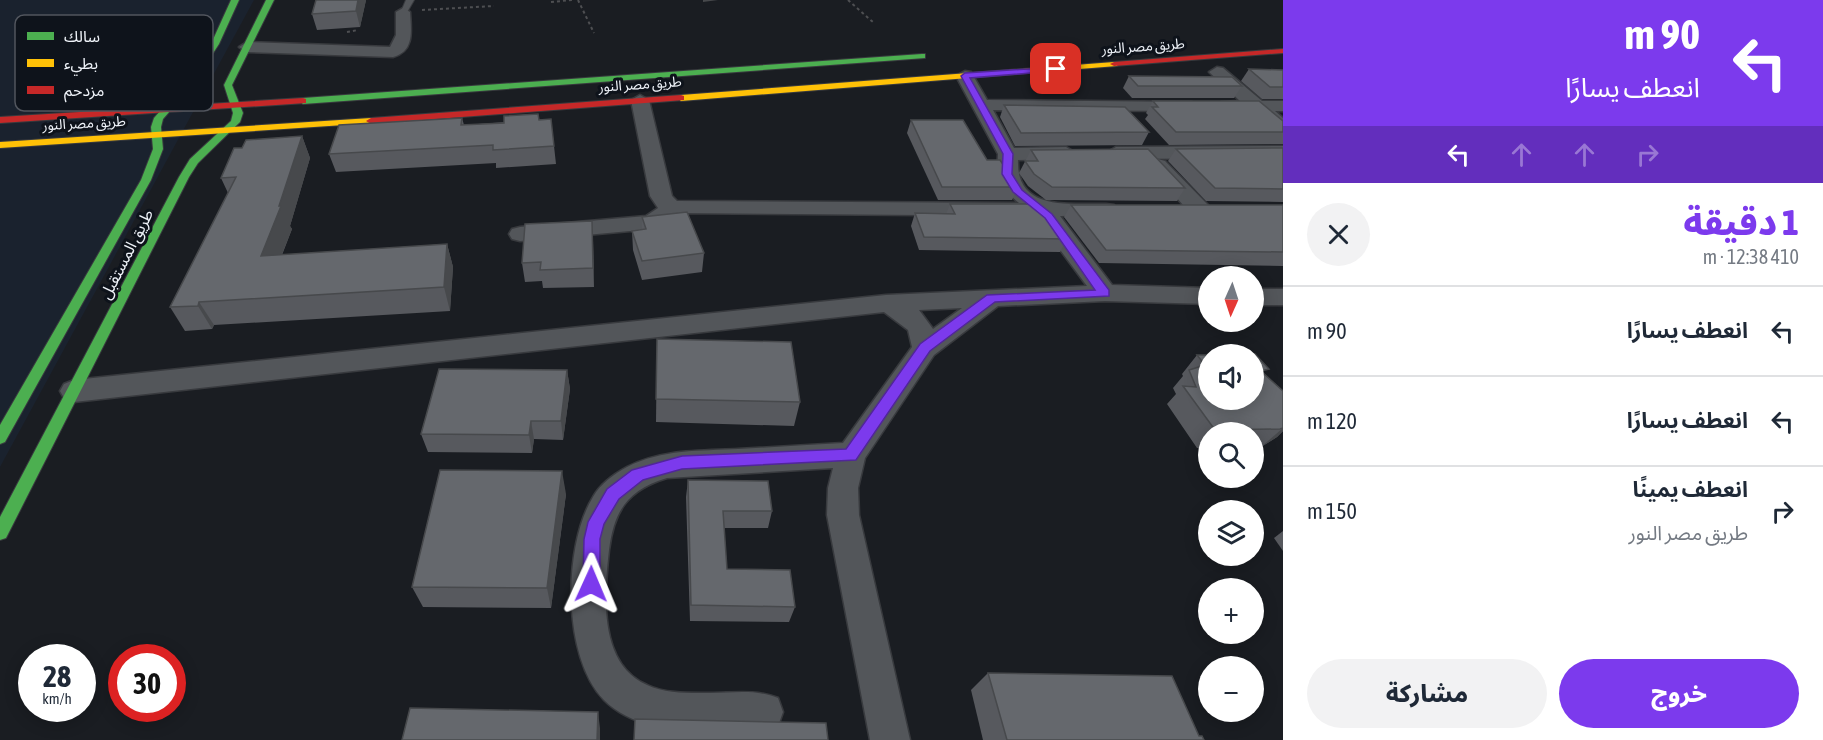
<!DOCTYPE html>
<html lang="ar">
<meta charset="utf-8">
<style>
:root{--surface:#fff;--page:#f2f2f3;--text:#1f2937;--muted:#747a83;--line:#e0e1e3;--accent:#7c3aed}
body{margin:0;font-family:"Asap Condensed","Noto Sans Arabic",sans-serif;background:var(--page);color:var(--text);direction:rtl;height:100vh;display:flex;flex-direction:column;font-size:22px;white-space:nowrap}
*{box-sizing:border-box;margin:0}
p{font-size:20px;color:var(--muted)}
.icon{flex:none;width:33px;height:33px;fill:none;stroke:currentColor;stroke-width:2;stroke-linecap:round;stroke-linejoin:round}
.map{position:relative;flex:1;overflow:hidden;direction:ltr}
.sheet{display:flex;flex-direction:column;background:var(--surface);width:540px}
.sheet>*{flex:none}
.banner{background:#7c3aed;color:#fff;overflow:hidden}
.needle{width:39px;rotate:183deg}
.buttons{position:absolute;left:1198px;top:266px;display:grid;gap:12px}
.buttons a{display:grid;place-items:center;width:66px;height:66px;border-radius:50%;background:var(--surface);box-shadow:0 3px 15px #0003;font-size:30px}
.speed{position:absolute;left:18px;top:644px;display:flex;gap:12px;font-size:30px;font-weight:700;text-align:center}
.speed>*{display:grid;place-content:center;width:78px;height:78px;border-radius:50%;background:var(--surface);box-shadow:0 3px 15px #0003;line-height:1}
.speed small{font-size:15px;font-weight:400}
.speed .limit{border:9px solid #d22;background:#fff;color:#111}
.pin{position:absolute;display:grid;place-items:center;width:51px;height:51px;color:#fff;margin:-26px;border-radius:12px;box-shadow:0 3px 9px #0006}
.me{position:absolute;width:66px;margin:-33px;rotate:1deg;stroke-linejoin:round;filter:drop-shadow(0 0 4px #0008)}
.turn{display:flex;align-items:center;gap:21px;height:126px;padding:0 24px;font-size:27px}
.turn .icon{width:78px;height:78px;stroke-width:2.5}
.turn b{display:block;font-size:42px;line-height:51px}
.lanes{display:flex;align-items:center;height:57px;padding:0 24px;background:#0003;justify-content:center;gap:30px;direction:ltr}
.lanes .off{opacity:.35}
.round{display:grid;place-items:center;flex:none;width:63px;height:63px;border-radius:32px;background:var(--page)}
.headline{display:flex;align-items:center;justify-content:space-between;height:102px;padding:0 24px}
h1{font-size:36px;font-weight:800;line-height:45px;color:var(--accent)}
.action{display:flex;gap:12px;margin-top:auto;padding:12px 24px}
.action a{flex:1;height:69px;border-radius:36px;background:var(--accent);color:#fff;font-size:24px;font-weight:800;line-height:69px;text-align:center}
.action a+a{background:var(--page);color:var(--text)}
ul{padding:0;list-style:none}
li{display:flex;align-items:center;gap:18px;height:90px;padding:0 24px;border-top:2px solid var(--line)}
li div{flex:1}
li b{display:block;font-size:22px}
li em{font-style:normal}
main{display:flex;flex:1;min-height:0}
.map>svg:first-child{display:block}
</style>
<main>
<section class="sheet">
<div class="banner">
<div class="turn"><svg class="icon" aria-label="left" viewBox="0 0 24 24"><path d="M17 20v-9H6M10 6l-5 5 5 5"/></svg><div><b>90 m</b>انعطف يسارًا</div></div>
<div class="lanes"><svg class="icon" aria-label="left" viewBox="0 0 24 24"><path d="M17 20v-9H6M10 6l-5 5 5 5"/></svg><svg class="icon off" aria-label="ahead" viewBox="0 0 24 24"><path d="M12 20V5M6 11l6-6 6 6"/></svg><svg class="icon off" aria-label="ahead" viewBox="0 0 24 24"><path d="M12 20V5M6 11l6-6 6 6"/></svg><svg class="icon off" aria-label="right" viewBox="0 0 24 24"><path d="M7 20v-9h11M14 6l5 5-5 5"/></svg></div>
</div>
<div class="headline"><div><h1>1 دقيقة</h1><p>410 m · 12:38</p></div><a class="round"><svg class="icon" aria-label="close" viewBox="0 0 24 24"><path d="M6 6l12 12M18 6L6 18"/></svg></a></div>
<ul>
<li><svg class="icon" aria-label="left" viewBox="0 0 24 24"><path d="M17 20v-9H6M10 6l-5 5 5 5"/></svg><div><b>انعطف يسارًا</b></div><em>90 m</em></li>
<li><svg class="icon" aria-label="left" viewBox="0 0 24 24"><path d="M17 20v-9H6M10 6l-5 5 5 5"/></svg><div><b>انعطف يسارًا</b></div><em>120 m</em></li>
<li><svg class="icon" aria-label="right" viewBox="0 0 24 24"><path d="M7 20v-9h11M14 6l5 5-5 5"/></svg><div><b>انعطف يمينًا</b><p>طريق مصر النور</p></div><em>150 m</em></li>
</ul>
<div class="action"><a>خروج</a><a>مشاركة</a></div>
</section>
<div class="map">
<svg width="1283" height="740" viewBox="0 0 1283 740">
<rect width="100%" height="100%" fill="#1a1d22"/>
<!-- built -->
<path fill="#1a222e" d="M 0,0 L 254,0 L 0,467 Z"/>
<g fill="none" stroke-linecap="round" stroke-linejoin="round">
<!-- lane casing -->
<g stroke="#383a3e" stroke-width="2">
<path id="lane" d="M 406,0 L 414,0 L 406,14 L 400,14 Z"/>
</g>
<!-- street casing -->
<g stroke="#383a3e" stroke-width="3">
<g id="street">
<path d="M 403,8 L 410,12 C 411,30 415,51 393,57 L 247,52 L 239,47 L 247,42 L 390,47 L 396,35 L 396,12 Z"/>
<path d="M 1217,67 L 1223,68 L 1262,101 L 1283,101 L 1283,111 L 1275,111 L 1283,118 L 1283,134 L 1276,132 L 1253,111 L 1221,110 L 1218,106 L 1221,102 L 1240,101 L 1209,72 Z"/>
<path d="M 965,71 L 971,72 L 987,100 L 1192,102 L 1195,106 L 1192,110 L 1186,111 L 993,110 L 1014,148 L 1066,147 L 1076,153 L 1066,159 L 1018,160 C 1016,212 1070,203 1106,204 L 1114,205 L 1117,210 L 1114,215 L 1060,216 L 1112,285 L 1209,288 L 1209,304 L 1105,301 L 998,306 L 934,355 L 865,458 L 858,488 L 859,515 L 910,740 L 870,740 L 827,515 L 828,488 L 833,468 L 667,478 C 627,490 614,511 609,550 C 604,594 598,664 647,685 C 666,694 690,693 710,693 C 733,693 756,689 778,698 L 783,712 L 778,726 C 756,735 729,732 706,732 C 671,731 630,726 604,700 C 562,657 563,546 593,497 C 600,484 614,474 627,467 C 662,449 700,451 738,449 C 773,447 808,445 843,443 L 912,347 L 908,330 L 884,312 L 74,402 L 64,398 L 60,391 L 64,384 L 74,380 L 886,295 L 1087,286 L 1035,216 L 678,213 L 660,227 L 652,229 L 520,241 L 512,239 L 509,234 L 512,229 L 520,227 L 646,216 L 658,208 L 650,196 L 631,100 L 640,95 L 649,100 L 672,196 L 677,201 L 1019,203 L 1011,196 L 997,174 L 998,154 L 956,76 ZM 962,308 L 933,329 L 919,310 Z"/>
<path d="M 1283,146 L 1283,158 L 1116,159 L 1106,153 L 1116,147 Z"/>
<path d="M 1158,159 L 1165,161 L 1208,205 L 1211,210 L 1208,215 L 1192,215 L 1151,169 L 1148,165 L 1151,161 Z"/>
<rect x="1254" y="289" width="29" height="16"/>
</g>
</g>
<!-- fast casing -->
<g stroke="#383a3e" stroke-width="2">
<g id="fast">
<path d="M 231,0 L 239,0 L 219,44 L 190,88 L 163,119 L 161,127 L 163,149 L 151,180 L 5,442 L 0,444 L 0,425 L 141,180 L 153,149 L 151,127 L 154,118 L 184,84 L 211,44 Z"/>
<path d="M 266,0 L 274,0 L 232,85 L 243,113 L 240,122 L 198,163 L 189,177 L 6,538 L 0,540 L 0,517 L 179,177 L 190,159 L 231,121 L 233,113 L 224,85 Z"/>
<path d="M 922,54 L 925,54 L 925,58 L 303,104 L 299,101 L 303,98 Z"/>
</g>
</g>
<!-- slow casing -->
<g stroke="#383a3e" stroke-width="2">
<g id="slow">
<path d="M 1114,62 L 1118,64 L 1117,66 L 681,101 L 677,98 L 681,95 Z"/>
<path d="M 371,118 L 374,119 L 374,123 L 0,148 L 0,142 Z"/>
</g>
</g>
<!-- jam casing -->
<g stroke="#383a3e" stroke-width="2">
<g id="jam">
<path d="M 1283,49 L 1283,53 L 1114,66 L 1110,64 L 1114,62 Z"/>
<path d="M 681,95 L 684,96 L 684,100 L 371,124 L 366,121 L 371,118 Z"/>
<path d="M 303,98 L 306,99 L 306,103 L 0,123 L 0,117 Z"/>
</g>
</g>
<!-- path -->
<g stroke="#4e4f52" stroke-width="2" stroke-dasharray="3 3" stroke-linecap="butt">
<path d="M 578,0 L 594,33"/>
<path d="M 848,0 L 874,23"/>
<path d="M 551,2 L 572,0"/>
<path d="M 422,10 L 494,6"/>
<path d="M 347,32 L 358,30"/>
</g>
<!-- lane -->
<use href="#lane" fill="#53565a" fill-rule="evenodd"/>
<!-- street -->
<use href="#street" fill="#53565a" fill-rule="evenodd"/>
<!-- fast -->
<use href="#fast" fill="#4caf50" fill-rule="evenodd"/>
<!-- slow -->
<use href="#slow" fill="#ffc107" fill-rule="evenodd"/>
<!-- jam -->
<use href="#jam" fill="#c62828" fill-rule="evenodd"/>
</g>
<!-- wall -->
<g fill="#57595e">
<path d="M 366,0 L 360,27 L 317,30 L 312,14 Z"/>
<path d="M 1249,69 L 1283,70 L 1283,99 L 1262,99 L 1241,81 Z"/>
<path d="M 1129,76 L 1242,86 L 1234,98 L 1132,98 L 1123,88 Z"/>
<path d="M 1153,101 L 1283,121 L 1283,144 L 1169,145 L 1145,119 L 1148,115 L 1146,113 Z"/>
<path d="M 1004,105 L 1149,132 L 1142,145 L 1015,146 L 1000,117 Z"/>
<path d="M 462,118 L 464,125 L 551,119 L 556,164 L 496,168 L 496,163 L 336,172 L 329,154 Z"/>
<path d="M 911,120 L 987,160 L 1018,187 L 1012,200 L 938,200 L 907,133 Z"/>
<path d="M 302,136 L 310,158 L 290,226 L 292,229 L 282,255 L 447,244 L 453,267 L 450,311 L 214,325 L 212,329 L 185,331 L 170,307 L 228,193 L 221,178 L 242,148 Z"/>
<path d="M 1283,148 L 1283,202 L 1206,201 L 1168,161 L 1176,149 Z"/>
<path d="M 1031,150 L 1185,188 L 1177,201 L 1046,200 L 1028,186 L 1019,173 Z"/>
<path d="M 950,204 L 1067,239 L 1060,252 L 919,250 L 911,226 L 915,213 L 946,214 Z"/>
<path d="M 1071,205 L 1283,205 L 1283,266 L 1099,263 L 1064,217 Z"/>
<path d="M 642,217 L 704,253 L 702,272 L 642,280 L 633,250 L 632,231 L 642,230 Z"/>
<path d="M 593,240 L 594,287 L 543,288 L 542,281 L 525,282 L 522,263 Z"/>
<path d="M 657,339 L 800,402 L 794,426 L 656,422 Z"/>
<path d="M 1197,355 L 1264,374 L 1283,431 L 1277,437 L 1261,447 L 1254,448 L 1254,432 L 1209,432 L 1209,448 L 1197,448 L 1167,404 L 1176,394 L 1173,388 L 1183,376 L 1182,374 Z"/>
<path d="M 567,370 L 570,389 L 563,440 L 534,439 L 532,453 L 428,452 L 421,434 Z"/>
<path d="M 688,480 L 772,511 L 768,528 L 724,528 L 727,569 L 795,607 L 789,622 L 690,621 L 686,497 Z"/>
<path d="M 566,494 L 551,608 L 423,607 L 412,587 Z"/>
<path d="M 1283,531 L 1283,551 L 1274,538 Z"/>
<path d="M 988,673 L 1199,736 L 1204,740 L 983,740 L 971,690 Z"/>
</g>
<!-- shaded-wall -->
<g fill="#47494c">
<path d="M 358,0 L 366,0 L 360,27 L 356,11 Z"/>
<path d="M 703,0 L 718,0 L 703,2 Z"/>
<path d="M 302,136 L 310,158 L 290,226 L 292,229 L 272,279 L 261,256 L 279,206 Z"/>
<path d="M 592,221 L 593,240 L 594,287 L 593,268 Z"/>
<path d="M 447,244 L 453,267 L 450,311 L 444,287 Z"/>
<path d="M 199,302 L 214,325 L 212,329 L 198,306 Z"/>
<path d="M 567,370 L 570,389 L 563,440 L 561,421 Z"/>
<path d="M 531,421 L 534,439 L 532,453 L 529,435 Z"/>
<path d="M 1283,428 L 1283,431 L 1277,437 L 1261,447 Z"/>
<path d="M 562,471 L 566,494 L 551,608 L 547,588 Z"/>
<path d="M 598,712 L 600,728 L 600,740 L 597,740 Z"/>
</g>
<!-- building -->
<g fill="#65686d" stroke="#47494c" stroke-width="1.5">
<path d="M 316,0 L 358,0 L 356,11 L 312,14 Z"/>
<path d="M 1249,69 L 1283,70 L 1283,87 L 1270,87 Z"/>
<path d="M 1129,76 L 1232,77 L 1242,86 L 1138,86 Z"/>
<path d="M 1153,101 L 1259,101 L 1283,121 L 1283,132 L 1176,132 L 1152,107 L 1158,107 Z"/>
<path d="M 1004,105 L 1125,107 L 1149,132 L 1021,133 Z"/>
<path d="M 538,114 L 539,120 L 551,119 L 554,146 L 493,150 L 493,145 L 329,154 L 339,125 L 462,118 L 461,125 L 504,123 L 504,116 Z"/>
<path d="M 911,120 L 963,120 L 987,160 L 1000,160 L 1018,187 L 942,187 Z"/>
<path d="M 302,136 L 279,206 L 281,206 L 261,256 L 447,244 L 444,287 L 199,302 L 198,306 L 170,307 L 236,177 L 221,178 L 234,148 L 242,148 L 246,140 Z"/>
<path d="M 1283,148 L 1283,189 L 1215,188 L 1176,149 Z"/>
<path d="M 1148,149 L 1185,188 L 1052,187 L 1034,174 L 1025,161 L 1038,161 L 1031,150 Z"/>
<path d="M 950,204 L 1039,204 L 1067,239 L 924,237 L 915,213 L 955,214 Z"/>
<path d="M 1071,205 L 1283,205 L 1283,252 L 1106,250 Z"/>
<path d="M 687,212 L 704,253 L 642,261 L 632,231 L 646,229 L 642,217 Z"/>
<path d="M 592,221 L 593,268 L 540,270 L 541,262 L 522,263 L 525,224 Z"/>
<path d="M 657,339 L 791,342 L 800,402 L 656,399 Z"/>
<path d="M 1250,354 L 1255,354 L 1269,369 L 1261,371 L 1283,391 L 1283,428 L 1280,429 L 1215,430 L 1183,386 L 1196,387 L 1189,370 L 1205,365 L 1197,355 L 1209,355 L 1209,399 L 1254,399 L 1254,354 Z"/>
<path d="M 439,369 L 567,370 L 561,421 L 531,421 L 529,435 L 421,434 Z"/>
<path d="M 440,470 L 562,471 L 547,588 L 412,587 Z"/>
<path d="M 688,480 L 768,481 L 772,511 L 723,511 L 727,569 L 790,570 L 795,607 L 691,605 Z"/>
<path d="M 988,673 L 1172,676 L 1199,736 L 1202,736 L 1204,740 L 1007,740 Z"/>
<path d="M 410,708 L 598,712 L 597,740 L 402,740 Z"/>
<path d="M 635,719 L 826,723 L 828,740 L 634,740 Z"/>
</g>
<!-- route -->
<path fill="#7c3aed" stroke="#51269a" stroke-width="1.5" d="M 1059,67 L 1056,71 L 970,78 L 1013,154 L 1012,174 L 1022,190 L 1052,214 L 1109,290 L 1109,296 L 995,302 L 930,351 L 856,460 L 682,469 L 643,480 L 619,499 L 604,524 L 600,539 L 600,584 L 598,590 L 591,592 L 585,590 L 583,584 L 584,539 L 588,522 L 607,489 L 632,470 L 682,456 L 846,449 L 920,344 L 987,295 L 1095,290 L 1045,218 L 1013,192 L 1002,174 L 1003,154 L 961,76 L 965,73 Z"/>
<g text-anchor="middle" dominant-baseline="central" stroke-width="6" stroke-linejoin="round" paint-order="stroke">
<!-- far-street labels -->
<g font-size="14" fill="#eff3f9" stroke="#0e131b">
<text transform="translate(1143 46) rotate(-4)">طريق مصر النور</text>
<text transform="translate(640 84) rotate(-4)">طريق مصر النور</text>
<text transform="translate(84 123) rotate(-3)">طريق مصر النور</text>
</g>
<!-- street labels -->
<g font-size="16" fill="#eff3f9" stroke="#0e131b">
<text transform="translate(126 254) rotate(-63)">طريق المستقبل</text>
</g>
</g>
<!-- legend -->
<rect x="15" y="15" width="198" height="96" rx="9" fill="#0e131b" stroke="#52565e" stroke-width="1.5"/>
<rect x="27" y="32" width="27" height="8" fill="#4caf50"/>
<rect x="27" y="59" width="27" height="8" fill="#ffc107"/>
<rect x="27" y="86" width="27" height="8" fill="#c62828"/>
<g font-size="16" fill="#eff3f9">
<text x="64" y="42">سالك</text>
<text x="64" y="69">بطيء</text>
<text x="64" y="96">مزدحم</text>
</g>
</svg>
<div class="buttons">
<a><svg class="needle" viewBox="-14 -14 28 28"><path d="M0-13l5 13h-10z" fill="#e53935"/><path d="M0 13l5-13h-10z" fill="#747a83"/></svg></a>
<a><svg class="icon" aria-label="sound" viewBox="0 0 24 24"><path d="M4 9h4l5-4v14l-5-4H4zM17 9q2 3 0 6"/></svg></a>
<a><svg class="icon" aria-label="search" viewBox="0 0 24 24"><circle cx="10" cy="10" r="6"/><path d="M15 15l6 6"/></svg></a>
<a><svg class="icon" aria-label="layers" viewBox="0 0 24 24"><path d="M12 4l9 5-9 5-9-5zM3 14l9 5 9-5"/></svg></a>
<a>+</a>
<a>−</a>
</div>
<div class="speed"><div>28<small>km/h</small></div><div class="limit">30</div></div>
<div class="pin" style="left:1056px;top:69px;background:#d93025"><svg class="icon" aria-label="arrive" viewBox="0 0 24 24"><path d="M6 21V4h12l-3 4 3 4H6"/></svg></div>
<svg class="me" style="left:591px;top:584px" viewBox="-20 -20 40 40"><path d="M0-17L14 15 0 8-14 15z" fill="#7c3aed" stroke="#fff" stroke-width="4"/></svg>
</div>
</main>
